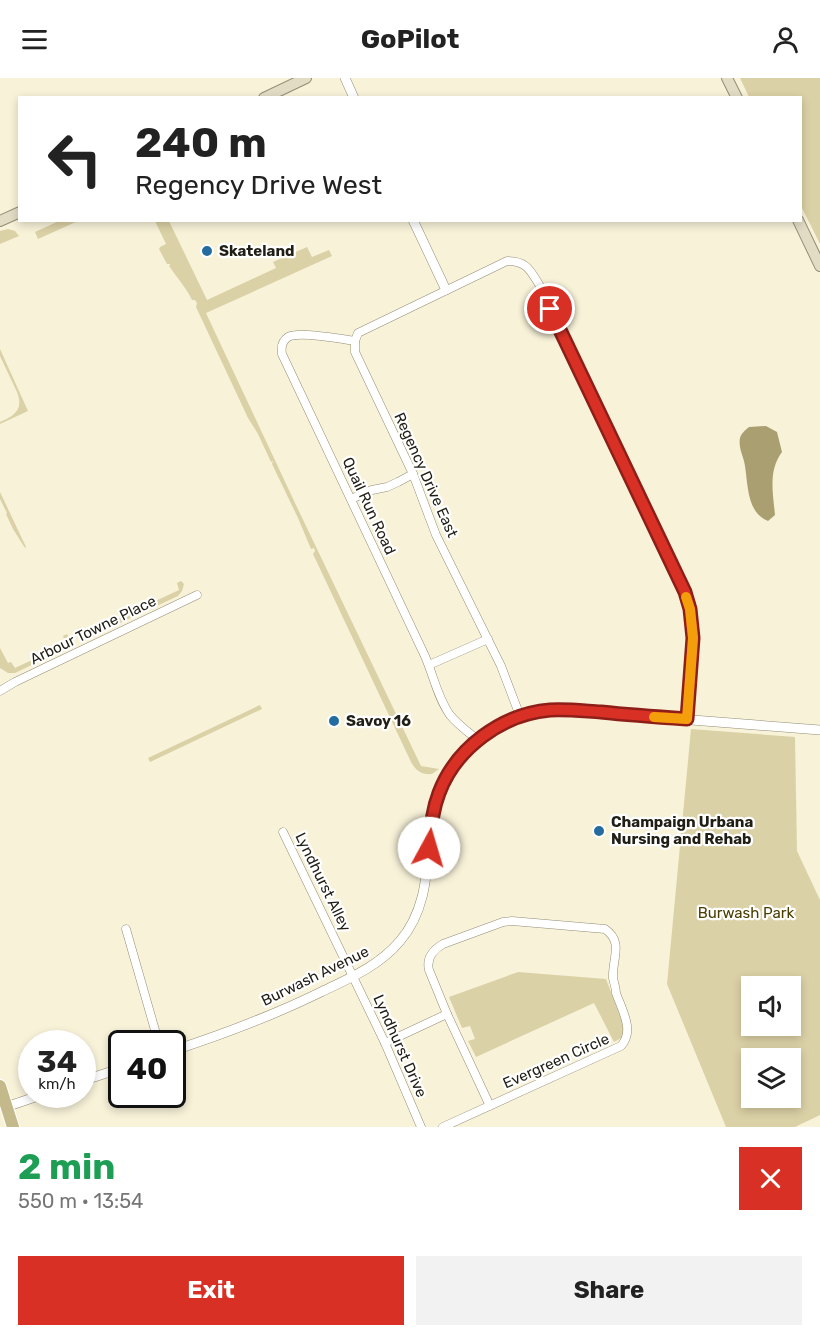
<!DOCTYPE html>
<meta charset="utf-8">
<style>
:root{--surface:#fff;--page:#f2f2f2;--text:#222;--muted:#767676;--accent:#d93025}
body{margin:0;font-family:Rubik,sans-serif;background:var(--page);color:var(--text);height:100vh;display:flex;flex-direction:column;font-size:22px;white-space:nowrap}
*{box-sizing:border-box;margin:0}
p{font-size:20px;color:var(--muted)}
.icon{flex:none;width:33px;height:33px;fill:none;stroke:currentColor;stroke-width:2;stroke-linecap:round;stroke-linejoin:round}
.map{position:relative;height:1049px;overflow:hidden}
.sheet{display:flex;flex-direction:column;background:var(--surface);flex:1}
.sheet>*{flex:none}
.hud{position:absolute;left:18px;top:18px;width:784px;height:126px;border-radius:0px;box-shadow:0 3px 9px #0003;background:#fff;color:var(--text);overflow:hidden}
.fabs{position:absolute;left:741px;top:898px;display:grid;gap:12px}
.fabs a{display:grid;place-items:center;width:60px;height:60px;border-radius:0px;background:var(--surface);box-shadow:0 3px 9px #0003;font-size:30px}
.speed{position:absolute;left:18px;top:952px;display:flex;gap:12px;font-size:30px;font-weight:700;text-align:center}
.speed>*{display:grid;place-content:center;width:78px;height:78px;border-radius:50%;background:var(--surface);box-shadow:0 3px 9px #0003;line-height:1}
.speed small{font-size:15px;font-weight:400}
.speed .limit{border:3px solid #111;border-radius:9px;background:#fff;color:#111}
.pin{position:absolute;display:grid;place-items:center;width:51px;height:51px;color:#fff;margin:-26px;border:3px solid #fff;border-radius:50%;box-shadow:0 2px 6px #0007}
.me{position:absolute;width:66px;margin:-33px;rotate:6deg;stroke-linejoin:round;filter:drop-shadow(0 0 4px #0008)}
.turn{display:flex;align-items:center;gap:21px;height:126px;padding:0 18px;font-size:27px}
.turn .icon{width:78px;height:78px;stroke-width:2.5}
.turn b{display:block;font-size:42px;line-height:51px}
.round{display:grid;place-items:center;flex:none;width:63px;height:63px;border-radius:0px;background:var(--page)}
.head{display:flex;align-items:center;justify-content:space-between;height:102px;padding:0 18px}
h1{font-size:36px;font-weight:700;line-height:45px;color:#1e9e55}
.button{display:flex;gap:12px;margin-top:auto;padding:12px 18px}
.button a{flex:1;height:69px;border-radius:0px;background:var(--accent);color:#fff;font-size:24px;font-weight:700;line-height:69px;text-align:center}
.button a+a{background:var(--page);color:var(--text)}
header{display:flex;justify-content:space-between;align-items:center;height:78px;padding:0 18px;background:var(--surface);font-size:27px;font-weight:700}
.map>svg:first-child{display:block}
</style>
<header><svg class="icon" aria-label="menu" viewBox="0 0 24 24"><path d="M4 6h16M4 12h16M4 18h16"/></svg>GoPilot<svg class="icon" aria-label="person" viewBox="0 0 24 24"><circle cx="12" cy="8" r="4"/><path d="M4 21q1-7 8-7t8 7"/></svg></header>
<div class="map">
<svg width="820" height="1049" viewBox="0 0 820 1049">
<rect width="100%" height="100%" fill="#f8f2d9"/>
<!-- green -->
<g fill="#dbd1a6" fill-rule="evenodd">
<path d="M 740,0 L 820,0 L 820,166 L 801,128 L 801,20 L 749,19 Z"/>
<path d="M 61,142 L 78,143 L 38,161 L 35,154 Z"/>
<path d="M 155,143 L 169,143 L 207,222 L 276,190 L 273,184 L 307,169 L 312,179 L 329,172 L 332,178 L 206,235 L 295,425 L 421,688 L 439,691 L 432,696 C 422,697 416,693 411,684 L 313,476 L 315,473 L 314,470 L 311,471 L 298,440 L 272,386 L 273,383 L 271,384 L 258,356 L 248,340 L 196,229 L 197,225 L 195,222 L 192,222 C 186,209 177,200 169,188 L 170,187 L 170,186 L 167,186 L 159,171 L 160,169 L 166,166 Z"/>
<path d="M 8,151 L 15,153 L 19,158 L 0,166 L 0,153 Z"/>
<path d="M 0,271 L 28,333 L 0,346 L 0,344 C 14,338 24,332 17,314 L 0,278 Z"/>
<path d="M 0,414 L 26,469 L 25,470 L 13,451 L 6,436 L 7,435 L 0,421 Z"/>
<path d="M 181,503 L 184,506 L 182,513 L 178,518 L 88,560 L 81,558 L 77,551 L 81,549 L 85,556 L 179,512 L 177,505 Z"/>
<path d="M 67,556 L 71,564 L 69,569 L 15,595 L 8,595 L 0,590 L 0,570 L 8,585 L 11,584 L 15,590 L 66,566 L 63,558 Z"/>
<path d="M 260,627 L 262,631 L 150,684 L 148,680 Z"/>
<path d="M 691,651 L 795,659 L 797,773 L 820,822 L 820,1037 L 795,1049 L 726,1049 L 667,906 ZM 752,909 L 790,909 L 790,948 L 752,948 ZM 752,981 L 790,981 L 790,1020 L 752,1020 Z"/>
<path d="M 518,894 L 606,901 L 625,951 L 623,959 L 614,964 L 594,925 L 476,979 L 468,963 L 475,961 L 470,948 L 462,950 L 449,919 Z"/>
</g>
<!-- water -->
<path fill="#aa9f71" d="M 766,348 L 777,354 L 782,374 C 768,393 773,415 775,437 L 768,443 C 747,435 748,407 745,388 C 744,379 738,370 740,360 C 741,356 745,352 749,349 Z"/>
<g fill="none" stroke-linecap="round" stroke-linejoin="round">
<!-- minor casing -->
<g stroke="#938d76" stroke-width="9">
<g id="minor">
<path d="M 355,263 C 341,261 299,253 288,259 C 282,263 281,270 282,276 L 424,576 C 433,595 437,619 450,637 C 457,646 468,654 478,662"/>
<path d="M 351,421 L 372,412 L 387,409 L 398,404 L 413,396"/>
<path d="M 429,587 L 488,561"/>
<path d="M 0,613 L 15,604 L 197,517"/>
<path d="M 520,638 L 501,588 L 436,457 L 413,396 L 355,274 L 355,263 L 358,255 L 507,183 C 527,183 530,192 540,208 L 685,514 L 690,531 L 693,560 L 687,641"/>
<path d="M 283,754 L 385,965 L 421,1049"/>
<path d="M 126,851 L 159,966"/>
<path d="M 385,965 L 447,936"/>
<path d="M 443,1049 L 621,968 C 635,953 622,932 616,915 C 616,909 614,906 613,900 C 612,881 624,864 605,851 L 512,843 L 503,844 L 443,866 C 433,872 426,880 429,892 L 447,936 L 490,1028"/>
</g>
</g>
<!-- tertiary casing -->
<g stroke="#938d76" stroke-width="10">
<g id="tertiary">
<path d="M 345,0 L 354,20"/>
<path d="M 413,142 L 446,212"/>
<path d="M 172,973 C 224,956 272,938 321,914 C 350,900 379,888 400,863 C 430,828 426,784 432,741 C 437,709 453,681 479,661 C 504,641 533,632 564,632 L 820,652"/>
<path d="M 82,1003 L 122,990"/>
<path d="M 6,1029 L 41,1017"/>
</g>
</g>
<!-- secondary casing -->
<g stroke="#938d76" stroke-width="12">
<g id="secondary">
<path d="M 727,0 L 737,20"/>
<path d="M 264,20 L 306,0"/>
<path d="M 798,142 L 820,188"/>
<path d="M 0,143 L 20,134"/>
</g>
</g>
<!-- primary casing -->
<g stroke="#fff" stroke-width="14">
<path id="primary" d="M 0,1008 L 13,1049"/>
</g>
<!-- minor -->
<use href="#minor" stroke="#fff" stroke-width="8"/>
<!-- tertiary -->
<use href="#tertiary" stroke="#fff" stroke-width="9"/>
<!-- secondary -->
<use href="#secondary" stroke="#e2dcc5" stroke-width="10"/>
<!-- primary -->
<use href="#primary" stroke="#c4b98b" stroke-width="12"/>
</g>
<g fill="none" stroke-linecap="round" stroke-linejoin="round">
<!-- route casing -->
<g stroke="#8d1f18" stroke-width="15">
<path id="route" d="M 429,770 C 431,751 432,733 439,715 C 456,670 502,636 550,632 C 567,631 584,633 601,634 C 630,637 658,639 687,641 L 693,560 L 690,531 L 685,514 L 550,231"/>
</g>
<!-- route -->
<use href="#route" stroke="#d93025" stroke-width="10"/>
<!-- slow -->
<path stroke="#f59e0b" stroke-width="10" d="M 654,639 L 687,641 L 693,560 L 690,531 L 686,519"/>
</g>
<!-- markers -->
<g fill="#246b9f" stroke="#fff" stroke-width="2">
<circle cx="207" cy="173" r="6"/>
<circle cx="334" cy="643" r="6"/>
<circle cx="599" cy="753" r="6"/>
</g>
<g text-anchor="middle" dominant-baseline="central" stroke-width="4.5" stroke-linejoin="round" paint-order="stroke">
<!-- poi labels -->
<g font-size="15" font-weight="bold" fill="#211e15" stroke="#fff" text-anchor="start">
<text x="219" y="173">Skateland</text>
<text x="346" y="643">Savoy 16</text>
<text x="611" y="744">Champaign Urbana<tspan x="611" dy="17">Nursing and Rehab</tspan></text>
</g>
<!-- street labels -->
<g font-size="15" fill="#211e15" stroke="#fff">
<text transform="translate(426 397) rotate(66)">Regency Drive East</text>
<text transform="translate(369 428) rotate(65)">Quail Run Road</text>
<text transform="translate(93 552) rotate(-26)">Arbour Towne Place</text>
<text transform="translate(323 804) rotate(64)">Lyndhurst Alley</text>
<text transform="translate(315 898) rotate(-26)">Burwash Avenue</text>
<text transform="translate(400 968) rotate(66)">Lyndhurst Drive</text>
<text transform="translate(556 983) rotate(-24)">Evergreen Circle</text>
</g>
<!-- park labels -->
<g font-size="15" fill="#4a3d00" stroke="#fff">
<text x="746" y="835">Burwash Park</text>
</g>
</g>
</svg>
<div class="fabs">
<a><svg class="icon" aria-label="sound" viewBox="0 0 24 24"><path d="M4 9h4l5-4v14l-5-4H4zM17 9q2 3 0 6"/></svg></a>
<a><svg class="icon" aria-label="layers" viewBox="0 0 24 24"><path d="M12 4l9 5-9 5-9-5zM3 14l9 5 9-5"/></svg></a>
</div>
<div class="speed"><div>34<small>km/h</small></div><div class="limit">40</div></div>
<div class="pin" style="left:550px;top:231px;background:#d93025"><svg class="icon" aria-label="arrive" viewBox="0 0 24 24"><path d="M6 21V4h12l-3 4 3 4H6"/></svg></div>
<svg class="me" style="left:429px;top:770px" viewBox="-20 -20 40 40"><circle r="19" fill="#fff"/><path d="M0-13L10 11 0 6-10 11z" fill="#d93025"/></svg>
<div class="hud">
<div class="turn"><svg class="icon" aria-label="left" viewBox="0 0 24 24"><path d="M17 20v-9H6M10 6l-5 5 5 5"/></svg><div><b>240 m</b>Regency Drive West</div></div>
</div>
</div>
<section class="sheet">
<div class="head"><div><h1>2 min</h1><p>550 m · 13:54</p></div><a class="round" style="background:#d93025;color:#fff"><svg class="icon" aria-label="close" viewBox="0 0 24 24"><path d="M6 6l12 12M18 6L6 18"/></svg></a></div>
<div class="button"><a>Exit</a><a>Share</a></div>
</section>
